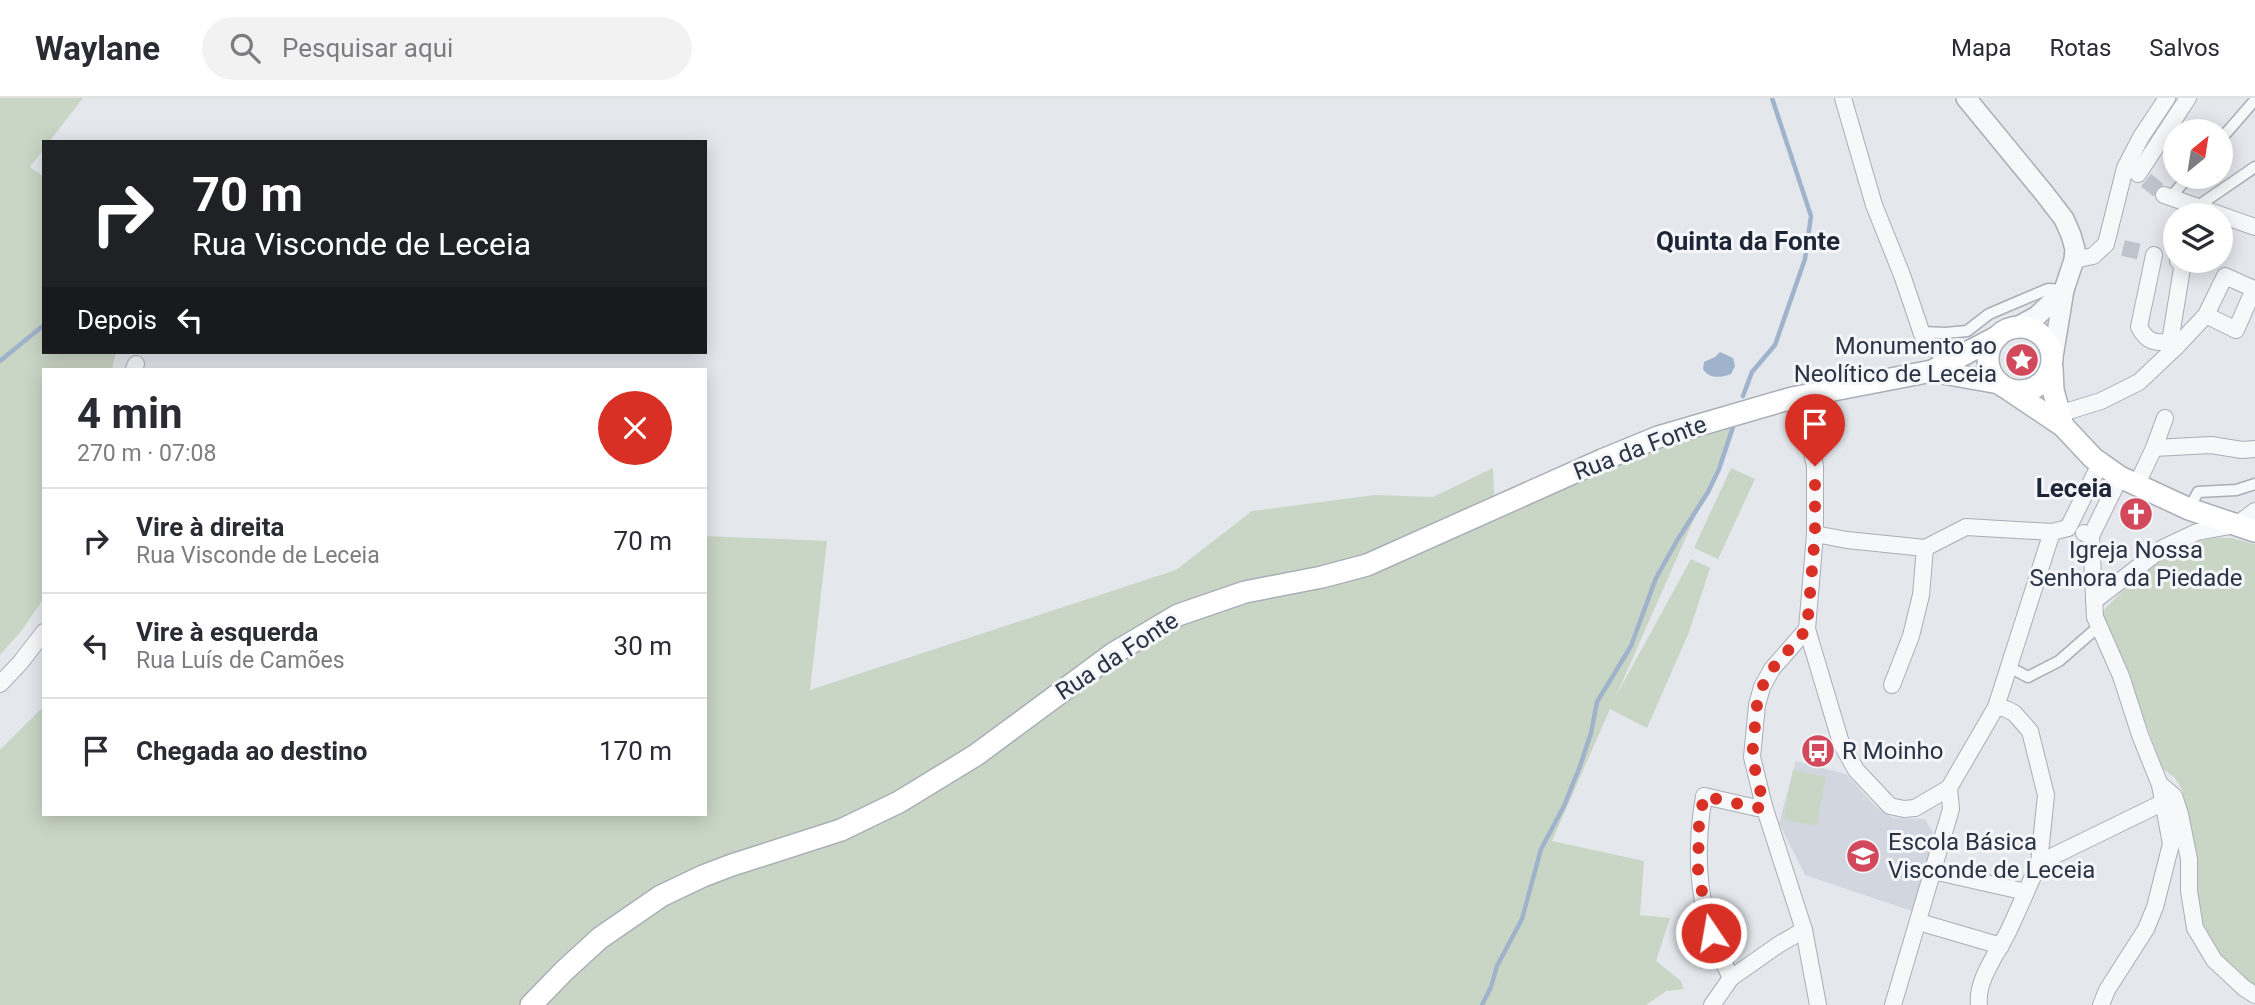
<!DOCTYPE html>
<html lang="pt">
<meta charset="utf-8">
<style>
:root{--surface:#fff;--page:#f2f2f3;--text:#2b2b33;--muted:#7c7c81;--line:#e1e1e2}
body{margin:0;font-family:Roboto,sans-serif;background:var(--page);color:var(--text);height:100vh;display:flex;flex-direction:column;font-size:26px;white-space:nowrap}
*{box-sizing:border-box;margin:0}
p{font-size:23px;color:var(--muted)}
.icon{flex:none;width:38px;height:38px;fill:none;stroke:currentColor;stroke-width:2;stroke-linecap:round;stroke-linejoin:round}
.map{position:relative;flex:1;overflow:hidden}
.panel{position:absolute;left:42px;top:270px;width:665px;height:448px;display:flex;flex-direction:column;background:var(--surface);border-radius:0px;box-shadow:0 4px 18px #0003}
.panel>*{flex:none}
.guide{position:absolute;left:42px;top:42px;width:665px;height:214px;border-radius:0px;box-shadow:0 4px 18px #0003;background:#202124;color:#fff;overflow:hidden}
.needle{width:46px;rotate:30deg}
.tools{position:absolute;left:2163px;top:21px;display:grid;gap:14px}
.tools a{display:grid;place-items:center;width:70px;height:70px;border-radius:50%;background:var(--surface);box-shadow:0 4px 18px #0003;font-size:35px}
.pin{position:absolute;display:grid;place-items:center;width:60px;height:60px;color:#fff;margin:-72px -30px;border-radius:50% 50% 50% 0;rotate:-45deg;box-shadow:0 0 7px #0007}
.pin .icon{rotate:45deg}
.me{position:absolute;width:77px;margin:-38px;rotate:348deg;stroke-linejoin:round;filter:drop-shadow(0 0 5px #0008)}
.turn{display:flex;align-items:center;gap:24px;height:147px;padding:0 35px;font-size:32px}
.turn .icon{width:91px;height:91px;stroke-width:2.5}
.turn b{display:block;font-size:49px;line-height:60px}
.then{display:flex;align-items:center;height:66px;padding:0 35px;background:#0003;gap:14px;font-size:26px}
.round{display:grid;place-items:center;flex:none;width:74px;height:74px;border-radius:37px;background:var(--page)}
.overview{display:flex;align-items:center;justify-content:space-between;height:119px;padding:0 35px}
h1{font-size:42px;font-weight:700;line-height:52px}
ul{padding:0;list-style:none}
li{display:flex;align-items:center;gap:21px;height:105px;padding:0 35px;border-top:2px solid var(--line)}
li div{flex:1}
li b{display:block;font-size:26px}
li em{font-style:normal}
header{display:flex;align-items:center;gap:42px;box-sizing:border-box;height:98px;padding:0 35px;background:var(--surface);border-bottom:2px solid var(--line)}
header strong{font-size:33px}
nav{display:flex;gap:38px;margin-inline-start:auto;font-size:24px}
.search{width:490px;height:63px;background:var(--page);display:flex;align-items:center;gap:18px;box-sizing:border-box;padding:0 24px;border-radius:38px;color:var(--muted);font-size:26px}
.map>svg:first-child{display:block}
</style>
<header>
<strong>Waylane</strong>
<div class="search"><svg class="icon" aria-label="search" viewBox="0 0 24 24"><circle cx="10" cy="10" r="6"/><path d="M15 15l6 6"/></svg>Pesquisar aqui</div>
<nav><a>Mapa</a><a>Rotas</a><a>Salvos</a></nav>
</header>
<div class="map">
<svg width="2255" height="907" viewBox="0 0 2255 907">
<rect width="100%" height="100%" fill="#e4e7ec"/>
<!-- built -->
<path fill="#d2d6de" d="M 1796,663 L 1846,676 L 1875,708 L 1893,720 L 1925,721 L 1935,738 L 1915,814 L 1805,777 L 1779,725 Z"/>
<!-- green -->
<g fill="#c9d6c5">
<path d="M 0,0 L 83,0 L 49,44 L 44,44 L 44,51 L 30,69 L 44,79 L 44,254 L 116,254 L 112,271 L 44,271 L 44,500 L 22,532 L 0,557 Z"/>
<path d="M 1739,319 L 1616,598 L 1691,461 L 1710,470 L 1689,534 L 1647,630 L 1610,611 L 1552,743 L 1644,763 L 1640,817 L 1670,820 L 1656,863 L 1681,883 L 1683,891 L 1666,893 L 1646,907 L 0,907 L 0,652 L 44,608 L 44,716 L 705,716 L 705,438 L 827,443 L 810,592 L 1176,472 L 1252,413 L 1375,397 L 1433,399 L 1493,370 L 1494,397 Z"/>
<path d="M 1731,370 L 1755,381 L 1718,461 L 1694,450 Z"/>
<path d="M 2231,440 L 2255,446 L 2255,892 L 2230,874 L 2199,822 L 2181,707 L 2183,693 L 2175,680 L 2163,671 L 2119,554 C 2111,542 2109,528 2101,515 C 2131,484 2165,448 2209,441 C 2216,439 2224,440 2231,440 Z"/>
<path d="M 1793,672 L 1826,679 L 1816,728 L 1783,721 Z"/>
</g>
<!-- water -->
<path fill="#9fb4cc" d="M 1720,254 L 1733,260 L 1735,268 L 1731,276 C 1721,280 1709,281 1703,271 L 1704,264 L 1715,259 Z"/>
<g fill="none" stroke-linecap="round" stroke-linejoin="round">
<!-- stream -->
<g stroke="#9fb4cc" stroke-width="4.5">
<path d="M 0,263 L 44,227"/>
<path d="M 1743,298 L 1752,274 L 1775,247 L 1805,161 L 1811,118 L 1772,0"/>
<path d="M 1482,907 L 1491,889 L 1497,868 L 1522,821 L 1541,751 L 1564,708 L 1580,668 L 1591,635 L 1597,604 L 1631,548 L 1656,480 L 1678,441 L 1708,394 L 1719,371 L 1733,329"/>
</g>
<!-- minor-tunnel -->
<g stroke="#bfc3cb" stroke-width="16" stroke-dasharray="16 8" stroke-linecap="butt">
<path d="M 2146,82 L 2164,97"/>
<path d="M 2123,150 L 2145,155"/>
</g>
<!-- pedestrian casing -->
<g stroke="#a9aeb7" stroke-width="13">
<g id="pedestrian">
<path d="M 2221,41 L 2255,2"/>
<path d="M 2170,100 L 2188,79"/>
<path d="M 2198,108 L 2255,69"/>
<path d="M 1921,234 L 1945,235 L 1967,233 L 1989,216 L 2048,191 L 2064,192"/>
<path d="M 2189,411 L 2198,394 L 2236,392 L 2255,386"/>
<path d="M 2009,569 L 2028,579 L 2059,563 L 2098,529"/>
</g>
</g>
<!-- minor casing -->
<g stroke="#a9aeb7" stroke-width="18">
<g id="minor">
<path d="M 1843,0 L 1874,107 L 1902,177 L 1922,236 L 1931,249 L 1952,262"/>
<path d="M 2138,76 L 2188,0"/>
<path d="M 2164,97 L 2255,129"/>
<path d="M 2154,157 L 2139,229 C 2147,244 2154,245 2170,244 L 2183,164 L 2178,163"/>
<path d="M 2074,162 L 2093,158 L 2106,146 L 2125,70 L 2141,39 L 2167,0"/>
<path d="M 2170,244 L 2176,249 L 2206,217 L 2225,178 L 2254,191 L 2236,232 L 2206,217"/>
<path d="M 134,271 L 136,266"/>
<path d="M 1792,300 L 1799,322 L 1810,345 L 1815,368 L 1815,436 L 1807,531 L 1841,645 L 1856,672 L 1890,708 L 1904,711 L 1915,710 L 1949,690"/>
<path d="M 2059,316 L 2101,303 L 2139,284 L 2176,249"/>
<path d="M 1811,346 C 1812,323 1819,309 1832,292"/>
<path d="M 2154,350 L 2211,347 L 2242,352 L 2255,351"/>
<path d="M 2137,386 L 2154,350 L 2165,320"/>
<path d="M 2068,430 L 2100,366"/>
<path d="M 2084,435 L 2091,438 L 2120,379"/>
<path d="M 1815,436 L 1847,442 L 1925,450"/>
<path d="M 2091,438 L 2095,519 L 2121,578 L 2140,637 L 2160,687 L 2171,746 L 2155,809 L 2146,831 L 2107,892 L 2101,907"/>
<path d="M 1925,450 L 1966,429 L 2052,434 L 2068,430"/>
<path d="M 2094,503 L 2163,450 L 2197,434 L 2236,427 L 2255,413"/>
<path d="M 0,586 L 20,565 L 44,534"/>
<path d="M 1892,587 L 1911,538 L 1921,497 L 1925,450"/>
<path d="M 1996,609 L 2006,611 L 2014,615 L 2030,633 L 2046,697 L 2039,765"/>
<path d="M 2161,687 L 2174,698 L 2180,716 L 2189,761 L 2189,793 L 2195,830 L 2214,862 L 2244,890 L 2255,897"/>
<path d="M 1933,773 L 2026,794"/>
<path d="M 1919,824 L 2001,848"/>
<path d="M 1804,832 L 1764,708 L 1752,659 L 1757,607 L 1762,589 L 1772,571 L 1807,531"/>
<path d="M 1731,880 C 1724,865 1716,850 1711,835 C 1696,790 1696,744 1704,698 L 1757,710 L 1764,708"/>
<path d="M 1712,907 L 1731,880 L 1778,847 L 1804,832 L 1818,907"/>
<path d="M 1893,907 L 1951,711 L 1949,690 L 1996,609 L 2052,434"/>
<path d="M 1979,907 C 1976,883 1996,857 2007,836 C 2018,813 2028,789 2039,765 L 2164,704"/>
</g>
</g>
<!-- tertiary casing -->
<g stroke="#a9aeb7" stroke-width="22">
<g id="tertiary">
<path d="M 1966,0 L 2044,95 L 2064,121 L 2071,137 L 2075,151 L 2074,162 L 2064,192 L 2053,259"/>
<path d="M 2015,230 L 2037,218 L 2064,192"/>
</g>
</g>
<!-- secondary casing -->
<g stroke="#a9aeb7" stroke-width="24">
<g id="secondary">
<circle cx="2020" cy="261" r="32"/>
<path d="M 2052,270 L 2053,292 L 2063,328"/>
<path d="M 1932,273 L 1999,285"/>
<path d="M 2008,291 L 2063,328 L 2093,360 L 2120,379 L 2189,411 L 2255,433"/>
<path d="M 531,907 L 564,873 L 600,840 L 661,798 L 703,778 L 732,767 L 841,732 L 899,704 L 976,657 L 1114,555 L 1178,517 L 1245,494 L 1322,479 L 1367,467 L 1602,362 L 1658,339 L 1792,300 L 1932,273 L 1997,239"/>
</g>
</g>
<!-- pedestrian -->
<use href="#pedestrian" stroke="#f7f8fa" stroke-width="10"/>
<!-- minor -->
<use href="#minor" stroke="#f7f8fa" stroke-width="16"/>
<!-- tertiary -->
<use href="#tertiary" stroke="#f7f8fa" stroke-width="19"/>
<!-- secondary -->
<use href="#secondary" stroke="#fff" stroke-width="21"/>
</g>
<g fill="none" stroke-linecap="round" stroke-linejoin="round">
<!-- route -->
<path stroke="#d93025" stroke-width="12" stroke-dasharray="0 21.6" d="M 1711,835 L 1698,775 L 1699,725 L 1704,698 L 1757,710 L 1764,708 L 1752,659 L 1757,607 L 1762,589 L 1772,571 L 1807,531 L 1815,436 L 1815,368"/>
</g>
<!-- icons -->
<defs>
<g id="sight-disc" transform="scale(1.75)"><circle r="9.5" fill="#d1495b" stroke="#f4f6f9"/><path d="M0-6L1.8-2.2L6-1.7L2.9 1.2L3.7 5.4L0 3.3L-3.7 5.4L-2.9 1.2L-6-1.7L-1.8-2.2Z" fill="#fff"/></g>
<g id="church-disc" transform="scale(1.75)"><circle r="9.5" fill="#d1495b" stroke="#f4f6f9"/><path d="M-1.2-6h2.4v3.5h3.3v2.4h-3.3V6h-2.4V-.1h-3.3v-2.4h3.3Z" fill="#fff"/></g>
<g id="bus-disc" transform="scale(1.75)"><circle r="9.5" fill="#d1495b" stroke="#f4f6f9"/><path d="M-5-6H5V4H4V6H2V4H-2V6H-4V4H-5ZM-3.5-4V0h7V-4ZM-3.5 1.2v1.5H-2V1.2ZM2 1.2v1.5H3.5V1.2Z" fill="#fff"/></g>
<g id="school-disc" transform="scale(1.75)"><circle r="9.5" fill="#d1495b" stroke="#f4f6f9"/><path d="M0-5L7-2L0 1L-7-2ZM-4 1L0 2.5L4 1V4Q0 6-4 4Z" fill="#fff"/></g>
</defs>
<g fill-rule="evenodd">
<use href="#sight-disc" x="2022" y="262"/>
<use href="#church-disc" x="2136" y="416"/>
<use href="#bus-disc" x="1818" y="653"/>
<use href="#school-disc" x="1863" y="758"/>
</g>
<g text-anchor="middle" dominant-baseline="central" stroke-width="6" stroke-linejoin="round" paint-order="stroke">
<!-- poi labels -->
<g font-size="24" fill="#2b3445" stroke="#f4f6f9" text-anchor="start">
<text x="1997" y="248" text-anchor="end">Monumento ao<tspan x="1997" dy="28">Neolítico de Leceia</tspan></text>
<text x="2136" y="452" text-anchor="middle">Igreja Nossa<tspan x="2136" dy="28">Senhora da Piedade</tspan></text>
<text x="1842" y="653">R Moinho</text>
<text x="1888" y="744">Escola Básica<tspan x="1888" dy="28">Visconde de Leceia</tspan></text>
</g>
<!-- street labels -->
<g font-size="24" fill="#2b3445" stroke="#f4f6f9">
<text transform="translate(1640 350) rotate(-21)">Rua da Fonte</text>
<text transform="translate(1117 558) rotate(-33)">Rua da Fonte</text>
</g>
<!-- neighbourhood labels -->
<g font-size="26" font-weight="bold" fill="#1d2536" stroke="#f4f6f9">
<text x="1748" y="143">Quinta da Fonte</text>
<text x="2074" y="390">Leceia</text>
</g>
</g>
</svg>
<div class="tools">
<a><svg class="needle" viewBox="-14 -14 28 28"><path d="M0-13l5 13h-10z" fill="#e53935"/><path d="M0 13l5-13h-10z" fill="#7c7c81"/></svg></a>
<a><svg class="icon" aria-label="layers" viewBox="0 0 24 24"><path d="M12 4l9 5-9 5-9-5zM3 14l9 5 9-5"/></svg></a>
</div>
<div class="pin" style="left:1815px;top:368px;background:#d93025"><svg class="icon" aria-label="arrive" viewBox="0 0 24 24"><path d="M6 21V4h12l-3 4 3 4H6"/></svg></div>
<svg class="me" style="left:1711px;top:835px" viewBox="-20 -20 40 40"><circle r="17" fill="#d93025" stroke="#fff" stroke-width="3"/><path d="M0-11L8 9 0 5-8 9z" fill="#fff"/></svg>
<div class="guide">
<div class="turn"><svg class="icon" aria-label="right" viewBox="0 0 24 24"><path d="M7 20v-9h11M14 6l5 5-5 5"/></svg><div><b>70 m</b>Rua Visconde de Leceia</div></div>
<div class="then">Depois<svg class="icon" aria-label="left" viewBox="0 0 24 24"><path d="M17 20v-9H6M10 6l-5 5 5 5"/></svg></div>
</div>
<section class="panel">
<div class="overview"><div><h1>4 min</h1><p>270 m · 07:08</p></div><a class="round" style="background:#d93025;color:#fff"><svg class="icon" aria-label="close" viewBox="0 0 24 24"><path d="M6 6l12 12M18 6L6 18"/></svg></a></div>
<ul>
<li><svg class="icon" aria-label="right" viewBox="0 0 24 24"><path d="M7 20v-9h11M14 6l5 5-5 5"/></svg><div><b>Vire à direita</b><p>Rua Visconde de Leceia</p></div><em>70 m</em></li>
<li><svg class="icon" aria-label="left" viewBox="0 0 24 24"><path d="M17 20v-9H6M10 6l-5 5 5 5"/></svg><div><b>Vire à esquerda</b><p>Rua Luís de Camões</p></div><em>30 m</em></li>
<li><svg class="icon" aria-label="arrive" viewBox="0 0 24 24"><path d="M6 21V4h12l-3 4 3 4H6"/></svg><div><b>Chegada ao destino</b></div><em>170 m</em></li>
</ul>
</section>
</div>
